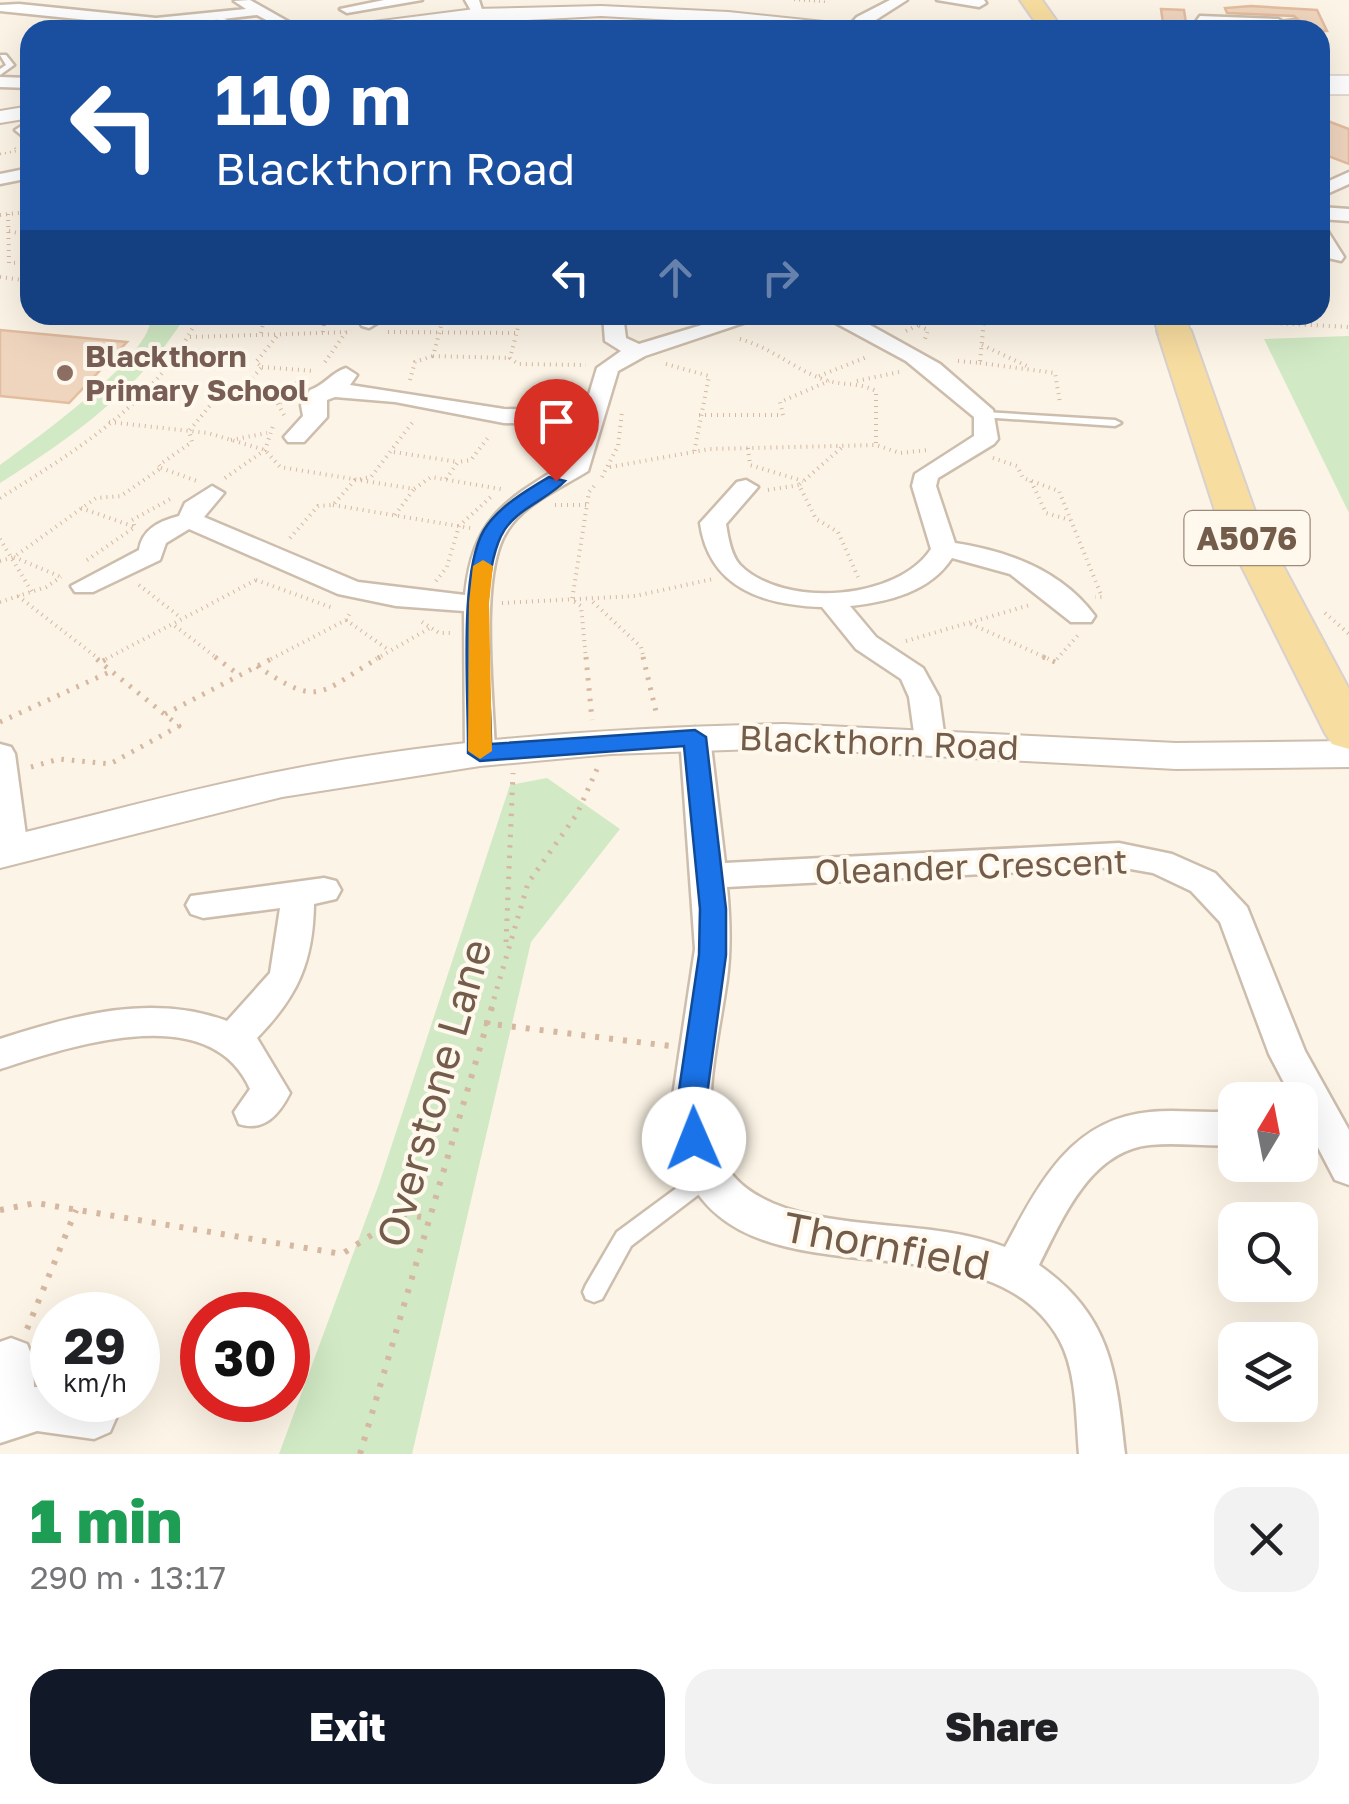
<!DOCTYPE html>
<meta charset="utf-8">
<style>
:root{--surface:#fff;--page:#f2f2f2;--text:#202124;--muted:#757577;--accent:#111827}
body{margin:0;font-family:"Golos Text",sans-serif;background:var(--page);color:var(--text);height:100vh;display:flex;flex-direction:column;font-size:38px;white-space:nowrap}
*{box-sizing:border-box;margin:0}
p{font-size:32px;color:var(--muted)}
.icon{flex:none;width:55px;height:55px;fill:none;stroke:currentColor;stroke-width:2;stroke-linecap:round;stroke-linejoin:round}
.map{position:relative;height:1454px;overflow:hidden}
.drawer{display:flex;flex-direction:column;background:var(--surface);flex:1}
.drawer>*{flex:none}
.guide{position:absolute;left:20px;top:20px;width:1310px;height:305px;border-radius:30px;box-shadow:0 10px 40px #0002;background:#1a4fa0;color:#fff;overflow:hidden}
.needle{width:65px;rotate:10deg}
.controls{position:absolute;left:1218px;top:1082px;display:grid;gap:20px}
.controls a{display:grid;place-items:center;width:100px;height:100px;border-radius:20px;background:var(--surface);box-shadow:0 10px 40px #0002;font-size:50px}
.speed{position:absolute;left:30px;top:1292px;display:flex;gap:20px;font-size:50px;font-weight:700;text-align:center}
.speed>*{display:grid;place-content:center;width:130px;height:130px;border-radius:50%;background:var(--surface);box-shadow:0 10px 40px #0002;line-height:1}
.speed small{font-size:25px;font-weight:400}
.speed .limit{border:15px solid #d22;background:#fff;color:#111}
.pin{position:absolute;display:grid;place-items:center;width:85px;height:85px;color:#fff;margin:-102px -42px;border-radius:50% 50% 50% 0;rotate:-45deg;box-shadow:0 0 10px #0007}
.pin .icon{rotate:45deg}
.me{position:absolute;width:110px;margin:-55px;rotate:359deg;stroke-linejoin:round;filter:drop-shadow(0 0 8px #0008)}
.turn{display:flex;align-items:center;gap:35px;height:210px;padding:0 30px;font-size:45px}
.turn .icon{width:130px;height:130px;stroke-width:2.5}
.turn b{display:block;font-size:70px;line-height:85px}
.lanes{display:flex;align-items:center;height:95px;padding:0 30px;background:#0003;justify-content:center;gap:50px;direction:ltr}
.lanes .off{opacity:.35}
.round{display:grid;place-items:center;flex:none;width:105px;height:105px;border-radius:30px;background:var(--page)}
.headline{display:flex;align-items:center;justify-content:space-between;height:170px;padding:0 30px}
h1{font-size:60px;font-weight:800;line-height:75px;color:#1e9e55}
.button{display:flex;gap:20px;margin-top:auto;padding:20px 30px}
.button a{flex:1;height:115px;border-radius:30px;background:var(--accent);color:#fff;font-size:40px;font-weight:800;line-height:115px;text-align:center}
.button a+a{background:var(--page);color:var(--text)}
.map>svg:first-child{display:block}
</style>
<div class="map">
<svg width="1349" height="1454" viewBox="0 0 1349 1454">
<rect width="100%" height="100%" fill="#fcf4e6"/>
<!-- green -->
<g fill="#d1e9c4">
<path d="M 151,315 L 186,315 C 143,387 70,439 0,483 L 0,465 C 34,440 155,355 151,315 Z"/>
<path d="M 1349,336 L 1349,513 L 1264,339 Z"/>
<path d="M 547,778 L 620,829 L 531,942 L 412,1454 L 279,1454 L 379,1184 L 510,785 Z"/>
</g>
<!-- building -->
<g fill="#f0d5be" stroke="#e3bd9f" stroke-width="2.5">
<path d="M 1251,6 L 1317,10 L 1327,31 L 1280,30 L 1298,28 L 1301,22 L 1294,16 L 1227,13 L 1225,8 Z"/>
<path d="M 1161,9 L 1184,10 L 1187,30 L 1164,30 Z"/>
<path d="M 1320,118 L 1349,129 L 1349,164 L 1320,153 Z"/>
<path d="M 0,330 L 127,342 L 69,403 L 0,396 Z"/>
</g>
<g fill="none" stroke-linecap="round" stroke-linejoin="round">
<!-- service casing -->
<g stroke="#cdbdac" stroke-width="5">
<g id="service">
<path d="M 218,18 L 222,18 L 254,30 L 243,30 L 218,20 Z"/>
<path d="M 1295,20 L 1298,24 L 1278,25 L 1274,23 Z"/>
<path d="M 0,55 L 6,55 L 14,65 L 0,75 L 0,69 L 6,65 Z"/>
<path d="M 985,412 L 1115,420 L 1121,423 L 1115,426 L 981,417 L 981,413 Z"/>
<path d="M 708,1167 L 715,1170 L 718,1176 L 715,1182 L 631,1246 L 602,1299 L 594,1302 L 586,1299 L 583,1292 L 586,1285 L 617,1232 L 701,1170 Z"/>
</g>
</g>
<!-- minor casing -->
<g stroke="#cdbdac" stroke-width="5">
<g id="minor">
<path d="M 250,0 L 303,30 L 285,30 L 257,15 L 156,27 L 0,11 L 0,5 L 19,4 L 156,18 L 246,9 L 234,1 Z"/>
<path d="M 384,0 L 422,0 L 347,13 L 340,9 Z"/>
<path d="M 465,0 L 479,0 L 484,16 L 474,16 Z"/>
<path d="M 890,0 L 907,0 L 860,30 L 845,30 L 857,17 Z"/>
<path d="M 937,0 L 984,0 L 986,3 L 979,7 Z"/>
<path d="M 1200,16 L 1278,19 L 1285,23 L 1278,27 L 1195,23 Z"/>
<path d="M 565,20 L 570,27 L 536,30 L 538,27 Z"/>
<path d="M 0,77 L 30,78 L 30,88 L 0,87 Z"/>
<path d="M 23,125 L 30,128 L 30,142 L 15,130 Z"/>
<path d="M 30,168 L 30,178 L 0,184 L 0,174 Z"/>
<path d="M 1349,172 L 1349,184 L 1320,197 L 1320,185 Z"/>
<path d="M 1320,207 L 1349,209 L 1349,221 L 1320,219 Z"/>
<path d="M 1320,228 L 1327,230 L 1344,257 L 1341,261 L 1324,257 Z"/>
<path d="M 355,315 L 375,315 L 379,322 L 369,328 L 362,326 Z"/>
<path d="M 603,315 L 623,315 L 626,338 L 639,344 L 735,315 L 767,315 L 645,356 L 618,371 L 588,471 C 561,488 524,503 507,531 C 478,575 494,699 495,753 L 491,760 L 469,760 L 465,753 L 464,611 L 396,606 L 338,594 L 189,529 L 166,543 L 160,560 L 93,592 L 75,592 L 71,586 L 139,550 C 142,529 160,521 179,516 L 185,503 L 212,486 L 224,493 L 204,517 L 358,582 L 465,595 C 473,517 506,500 568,462 L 580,425 L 504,423 L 395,402 L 335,397 L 327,400 L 327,417 L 304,442 L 288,442 L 284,437 L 303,416 L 301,405 L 310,390 C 325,385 332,372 346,368 L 357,375 L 350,385 L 504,409 L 584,411 L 597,368 L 621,351 L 605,341 Z"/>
<path d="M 821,315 L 861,320 L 940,364 L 993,410 L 998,439 L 994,444 L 938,478 L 936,486 L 955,543 C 1008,551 1062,571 1095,616 L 1091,622 L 1071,622 L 1010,574 L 952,558 C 930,592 888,602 850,606 L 876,637 L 923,668 L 939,697 L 945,740 L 930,750 L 915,740 L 909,697 L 901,679 L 856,649 L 822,607 C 763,605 709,588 700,523 L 737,482 L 746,480 L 758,487 L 726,524 L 727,530 C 729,542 732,556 740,565 C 784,609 898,600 931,549 L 912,486 L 915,474 L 974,436 L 974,417 L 906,361 Z"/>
<path d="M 695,727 L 710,737 L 725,863 L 1119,843 L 1172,854 L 1215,873 L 1247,907 L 1305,1051 L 1349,1130 L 1349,1185 L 1335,1180 L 1300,1113 L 1300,1100 L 1293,1100 L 1269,1054 L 1220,922 L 1191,891 L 1153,873 L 1119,867 L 727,887 C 730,918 731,949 727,979 C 712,1087 673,1188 816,1216 C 879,1229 945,1224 1005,1247 C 1039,1184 1071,1119 1150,1112 C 1178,1109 1207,1114 1235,1111 L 1235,1145 C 1207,1147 1178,1142 1150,1145 C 1090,1151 1063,1218 1039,1265 C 1111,1316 1116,1371 1125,1454 L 1079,1454 C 1076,1419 1077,1373 1060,1341 C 979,1191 688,1342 671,1109 L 695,949 L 680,737 Z"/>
<path d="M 0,744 L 11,747 L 15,754 L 28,850 L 24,858 L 12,862 L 0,858 Z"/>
<path d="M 324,878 L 336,881 L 341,890 L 336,899 L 314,904 C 313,962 298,996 257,1038 L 290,1093 C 279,1115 264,1132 239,1124 L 234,1112 L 250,1089 C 210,998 71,1046 0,1069 L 0,1039 C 74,1015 152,993 227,1021 L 270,973 L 280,908 L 203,918 L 191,914 L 186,905 L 191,896 Z"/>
<path d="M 11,1338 L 27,1344 L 33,1359 L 34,1387 L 52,1388 L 52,1400 L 110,1400 L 117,1416 L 110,1432 L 94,1439 L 37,1431 L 0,1443 L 0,1342 Z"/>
</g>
</g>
<!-- tertiary casing -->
<g stroke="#cdbdac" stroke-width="4">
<g id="tertiary">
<path d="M 601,6 L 728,12 L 853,25 L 862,30 L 601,16 L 341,30 L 350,25 L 475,9 Z"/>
<path d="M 30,106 L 30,118 L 0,123 L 0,111 Z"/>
<path d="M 784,724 L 1176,743 L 1349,741 L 1349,767 L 1176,769 L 784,748 L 611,754 L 480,766 L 282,797 L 0,868 L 0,838 C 94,816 188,789 282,771 C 448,738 615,728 784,724 Z"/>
</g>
</g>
<!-- primary casing -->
<g stroke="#d8d1cd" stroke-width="4">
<g id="primary">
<path d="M 1020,0 L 1042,0 L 1063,30 L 1041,30 Z"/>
<path d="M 1174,321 L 1186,324 L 1191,331 L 1257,517 L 1349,689 L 1349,749 L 1332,744 L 1325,733 L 1217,517 L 1157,331 L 1162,324 Z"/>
</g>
</g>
<!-- path-far3 -->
<g stroke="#d5b8a1" stroke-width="2.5" stroke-dasharray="1 4" stroke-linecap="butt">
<path d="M 794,0 L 829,2"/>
<path d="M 0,154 L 17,151 L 14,147"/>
</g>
<!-- path-far2 -->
<g stroke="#d5b8a1" stroke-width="4" stroke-dasharray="1 5" stroke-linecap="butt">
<path d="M 22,191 L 30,213"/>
<path d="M 8,214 L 9,263 L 30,262"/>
<path d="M 0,215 L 27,212"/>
<path d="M 9,231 L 30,236"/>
<path d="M 0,277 L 30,281"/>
<path d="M 434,315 L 443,319 L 433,356 L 510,358"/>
<path d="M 534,315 L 520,320 L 510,358 L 518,364 L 586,365"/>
<path d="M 443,319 L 520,320"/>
<path d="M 1197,319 L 1349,327"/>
<path d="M 919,326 L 928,330 L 924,342"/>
<path d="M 906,331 L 937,315"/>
<path d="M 323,332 L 325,315"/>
<path d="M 388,332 L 516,333"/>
<path d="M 261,333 L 265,315"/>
<path d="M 190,337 L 352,332"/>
<path d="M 740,339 C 773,348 801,374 829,381 C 847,386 858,382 876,391 L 876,445"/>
<path d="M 982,345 L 1029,367"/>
<path d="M 958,361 L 980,363 L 984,319 L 974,315"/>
<path d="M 325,362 L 346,332"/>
<path d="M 980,363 L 1055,373 L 1060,403"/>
<path d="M 666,364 L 709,376 L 694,453"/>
<path d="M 262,367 L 314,371"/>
<path d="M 819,376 L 867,357"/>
<path d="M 410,380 L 415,362 L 433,356"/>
<path d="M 857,381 L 899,372"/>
<path d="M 221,397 L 290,403"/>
<path d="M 284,415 L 277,402 L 286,388 L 297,383"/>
<path d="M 699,415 L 783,415 L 780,402 L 829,381"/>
<path d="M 109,422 L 208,433 L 265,450 L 280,467 L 414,489 L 431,477 L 501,489"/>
<path d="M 231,440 L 267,433"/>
<path d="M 748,448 L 750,465 L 803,481"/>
<path d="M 841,448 L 799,485 L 816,519 L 838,532 L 858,577"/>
<path d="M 394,452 L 458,462"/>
<path d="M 993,458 L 1017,466 L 1023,478 L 1059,491 L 1102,597 L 1095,597"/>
<path d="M 610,467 L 710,449 L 876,445 L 900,453 L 928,450"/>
<path d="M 161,468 L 197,481"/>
<path d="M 602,477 L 618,446 L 622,412"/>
<path d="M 225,478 L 265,450 L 273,426"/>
<path d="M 446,479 L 458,462 L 471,460 L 490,435"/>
<path d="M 1031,481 L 1046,513 L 1070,520"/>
<path d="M 768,490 L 799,485"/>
<path d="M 0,498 C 76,451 161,399 199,315"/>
<path d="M 333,505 L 470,528"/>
<path d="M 555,505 L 586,505"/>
<path d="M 81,508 L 135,527"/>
<path d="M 395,515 L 414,489"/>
<path d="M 290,538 L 318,506 L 333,505 L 355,480 L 371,477 L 415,419"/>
<path d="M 0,539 L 32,592"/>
<path d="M 14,557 L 61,577"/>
<path d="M 87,560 L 135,527 L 132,520 L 174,497"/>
<path d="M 0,561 L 14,557 L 96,498 L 121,496 L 161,468 L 159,465 L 192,442 L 189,431 L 218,396 L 245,386 L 262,367 L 256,362 L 278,335"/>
<path d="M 256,580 L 333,608"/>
<path d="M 436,581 L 447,567 L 459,526 L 494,494"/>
<path d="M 139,585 L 180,617"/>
<path d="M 18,596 L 99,659"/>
<path d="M 0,602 L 46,587 L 61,577"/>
<path d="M 593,602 L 641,647 L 644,659"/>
<path d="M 502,603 L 635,596 L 713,579"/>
<path d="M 1325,613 L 1349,634"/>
<path d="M 346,620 L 390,651"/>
<path d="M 422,622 L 439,633 L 453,633"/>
<path d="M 971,624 L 1049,659"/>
<path d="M 175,626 L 218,659"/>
<path d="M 906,641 L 1030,605"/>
<path d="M 106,659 L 256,580"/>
<path d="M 271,659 L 346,620 L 350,613"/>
<path d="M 376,659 L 430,628"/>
<path d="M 586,659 L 581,606 L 572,600 L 589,492 L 595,485"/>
<path d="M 1057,659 L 1079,634"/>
</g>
<!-- path-far1 -->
<g stroke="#d5b8a1" stroke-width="5" stroke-dasharray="2.5 8" stroke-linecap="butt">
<path d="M 215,657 L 239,675"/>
<path d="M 586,657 L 592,720"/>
<path d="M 643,657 L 657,716"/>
<path d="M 1043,657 L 1055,662 L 1060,657"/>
<path d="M 103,661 L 111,657"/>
<path d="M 257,666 C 321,709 318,693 380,657"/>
<path d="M 165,714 L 275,657"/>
<path d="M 0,722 L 114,670"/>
<path d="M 31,767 L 59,759 L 110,764 L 179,726 L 94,657"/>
<path d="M 506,942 L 513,773"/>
<path d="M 491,1009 L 528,883 L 577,814 L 597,769"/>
</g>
<!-- path -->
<g stroke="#d5b8a1" stroke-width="6" stroke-dasharray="4 10" stroke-linecap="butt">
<path d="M 484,1023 L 670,1046"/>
<path d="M 0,1210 L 36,1203 L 342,1254 L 404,1214 L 427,1218"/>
<path d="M 27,1329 L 76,1210"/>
<path d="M 360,1454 L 492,1007"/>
</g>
<!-- service -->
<use href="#service" fill="#fff" fill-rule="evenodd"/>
<!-- minor -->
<use href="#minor" fill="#fff" fill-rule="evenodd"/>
<!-- tertiary -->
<use href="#tertiary" fill="#fff" fill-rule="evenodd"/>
<!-- primary -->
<use href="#primary" fill="#f8dda0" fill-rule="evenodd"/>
<!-- tertiary-bridge casing -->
<g stroke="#cdbdac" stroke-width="21" stroke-linecap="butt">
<path id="tertiary-bridge" d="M 1320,85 L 1349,85"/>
</g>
<!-- primary-bridge casing -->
<g stroke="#d8d1cd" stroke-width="35" stroke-linecap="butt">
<path id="primary-bridge" d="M 1169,315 L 1174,331"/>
</g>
<!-- tertiary-bridge -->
<use href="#tertiary-bridge" stroke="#fff" stroke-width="19"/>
<!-- primary-bridge -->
<use href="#primary-bridge" stroke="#f8dda0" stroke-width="31"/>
</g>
<!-- route -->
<path fill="#1a73e8" stroke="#114b97" stroke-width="2.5" d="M 549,477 L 565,481 C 547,500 513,510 501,536 C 477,587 491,687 491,744 L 695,730 L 706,737 L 726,909 L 726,955 L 704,1117 L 709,1139 L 705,1148 L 694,1152 L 683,1148 L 675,1117 L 699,955 L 700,909 L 684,746 L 480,761 L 468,753 C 469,699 458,574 484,530 C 498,507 527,490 549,477 Z"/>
<!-- slow -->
<path fill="#f59e0b" d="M 483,560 L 493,566 L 489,603 L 492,751 L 480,759 L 468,751 L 469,603 L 473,566 Z"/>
<!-- markers -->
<circle fill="#8d6e63" stroke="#fff8ec" stroke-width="4" cx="65" cy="373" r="10"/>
<g text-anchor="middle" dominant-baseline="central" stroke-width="8" stroke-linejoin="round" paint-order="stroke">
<!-- far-education labels -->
<g font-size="30" font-weight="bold" fill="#785e54" stroke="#fff8ec" text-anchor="start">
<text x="85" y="356">Blackthorn<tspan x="85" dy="34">Primary School</tspan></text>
</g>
<!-- shield labels -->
<rect fill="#fff8ec" stroke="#9e8b7b" stroke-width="2.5" x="1184.5" y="511" width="125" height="54" rx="8"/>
<g font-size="32" font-weight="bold" fill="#745c4b">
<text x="1247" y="538">A5076</text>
</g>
<!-- street labels -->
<g font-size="35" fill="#745c4b" stroke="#fff8ec">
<text transform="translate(879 742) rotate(2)">Blackthorn Road</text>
<text transform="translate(971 866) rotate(-2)">Oleander Crescent</text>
</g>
<!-- near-street labels -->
<g font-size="42" fill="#745c4b" stroke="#fff8ec">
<text transform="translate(433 1093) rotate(-74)">Overstone Lane</text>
<text transform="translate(887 1245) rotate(11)">Thornfield</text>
</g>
</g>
</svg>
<div class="controls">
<a><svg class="needle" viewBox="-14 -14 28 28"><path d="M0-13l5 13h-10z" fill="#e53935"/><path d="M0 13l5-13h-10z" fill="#757577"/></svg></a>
<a><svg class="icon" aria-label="search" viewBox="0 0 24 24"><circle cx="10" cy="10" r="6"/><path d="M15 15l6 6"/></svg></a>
<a><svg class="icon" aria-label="layers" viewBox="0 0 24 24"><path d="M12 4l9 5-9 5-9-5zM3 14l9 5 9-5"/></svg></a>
</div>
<div class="speed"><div>29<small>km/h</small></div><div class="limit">30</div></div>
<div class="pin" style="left:556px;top:481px;background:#d93025"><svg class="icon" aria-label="arrive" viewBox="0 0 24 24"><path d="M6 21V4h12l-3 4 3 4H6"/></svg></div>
<svg class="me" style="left:694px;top:1139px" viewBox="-20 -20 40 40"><circle r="19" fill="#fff"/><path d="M0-13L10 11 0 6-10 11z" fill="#1a73e8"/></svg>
<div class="guide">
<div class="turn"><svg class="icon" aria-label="left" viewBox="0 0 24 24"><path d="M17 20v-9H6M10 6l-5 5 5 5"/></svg><div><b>110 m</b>Blackthorn Road</div></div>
<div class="lanes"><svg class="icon" aria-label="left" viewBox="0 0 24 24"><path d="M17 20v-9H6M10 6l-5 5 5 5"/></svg><svg class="icon off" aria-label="ahead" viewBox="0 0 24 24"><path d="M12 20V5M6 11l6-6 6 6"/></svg><svg class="icon off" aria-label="right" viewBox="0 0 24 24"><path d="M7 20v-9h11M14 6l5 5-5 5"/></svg></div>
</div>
</div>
<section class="drawer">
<div class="headline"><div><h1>1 min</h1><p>290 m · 13:17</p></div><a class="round"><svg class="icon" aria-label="close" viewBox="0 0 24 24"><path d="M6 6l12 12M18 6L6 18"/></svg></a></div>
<div class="button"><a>Exit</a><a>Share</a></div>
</section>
